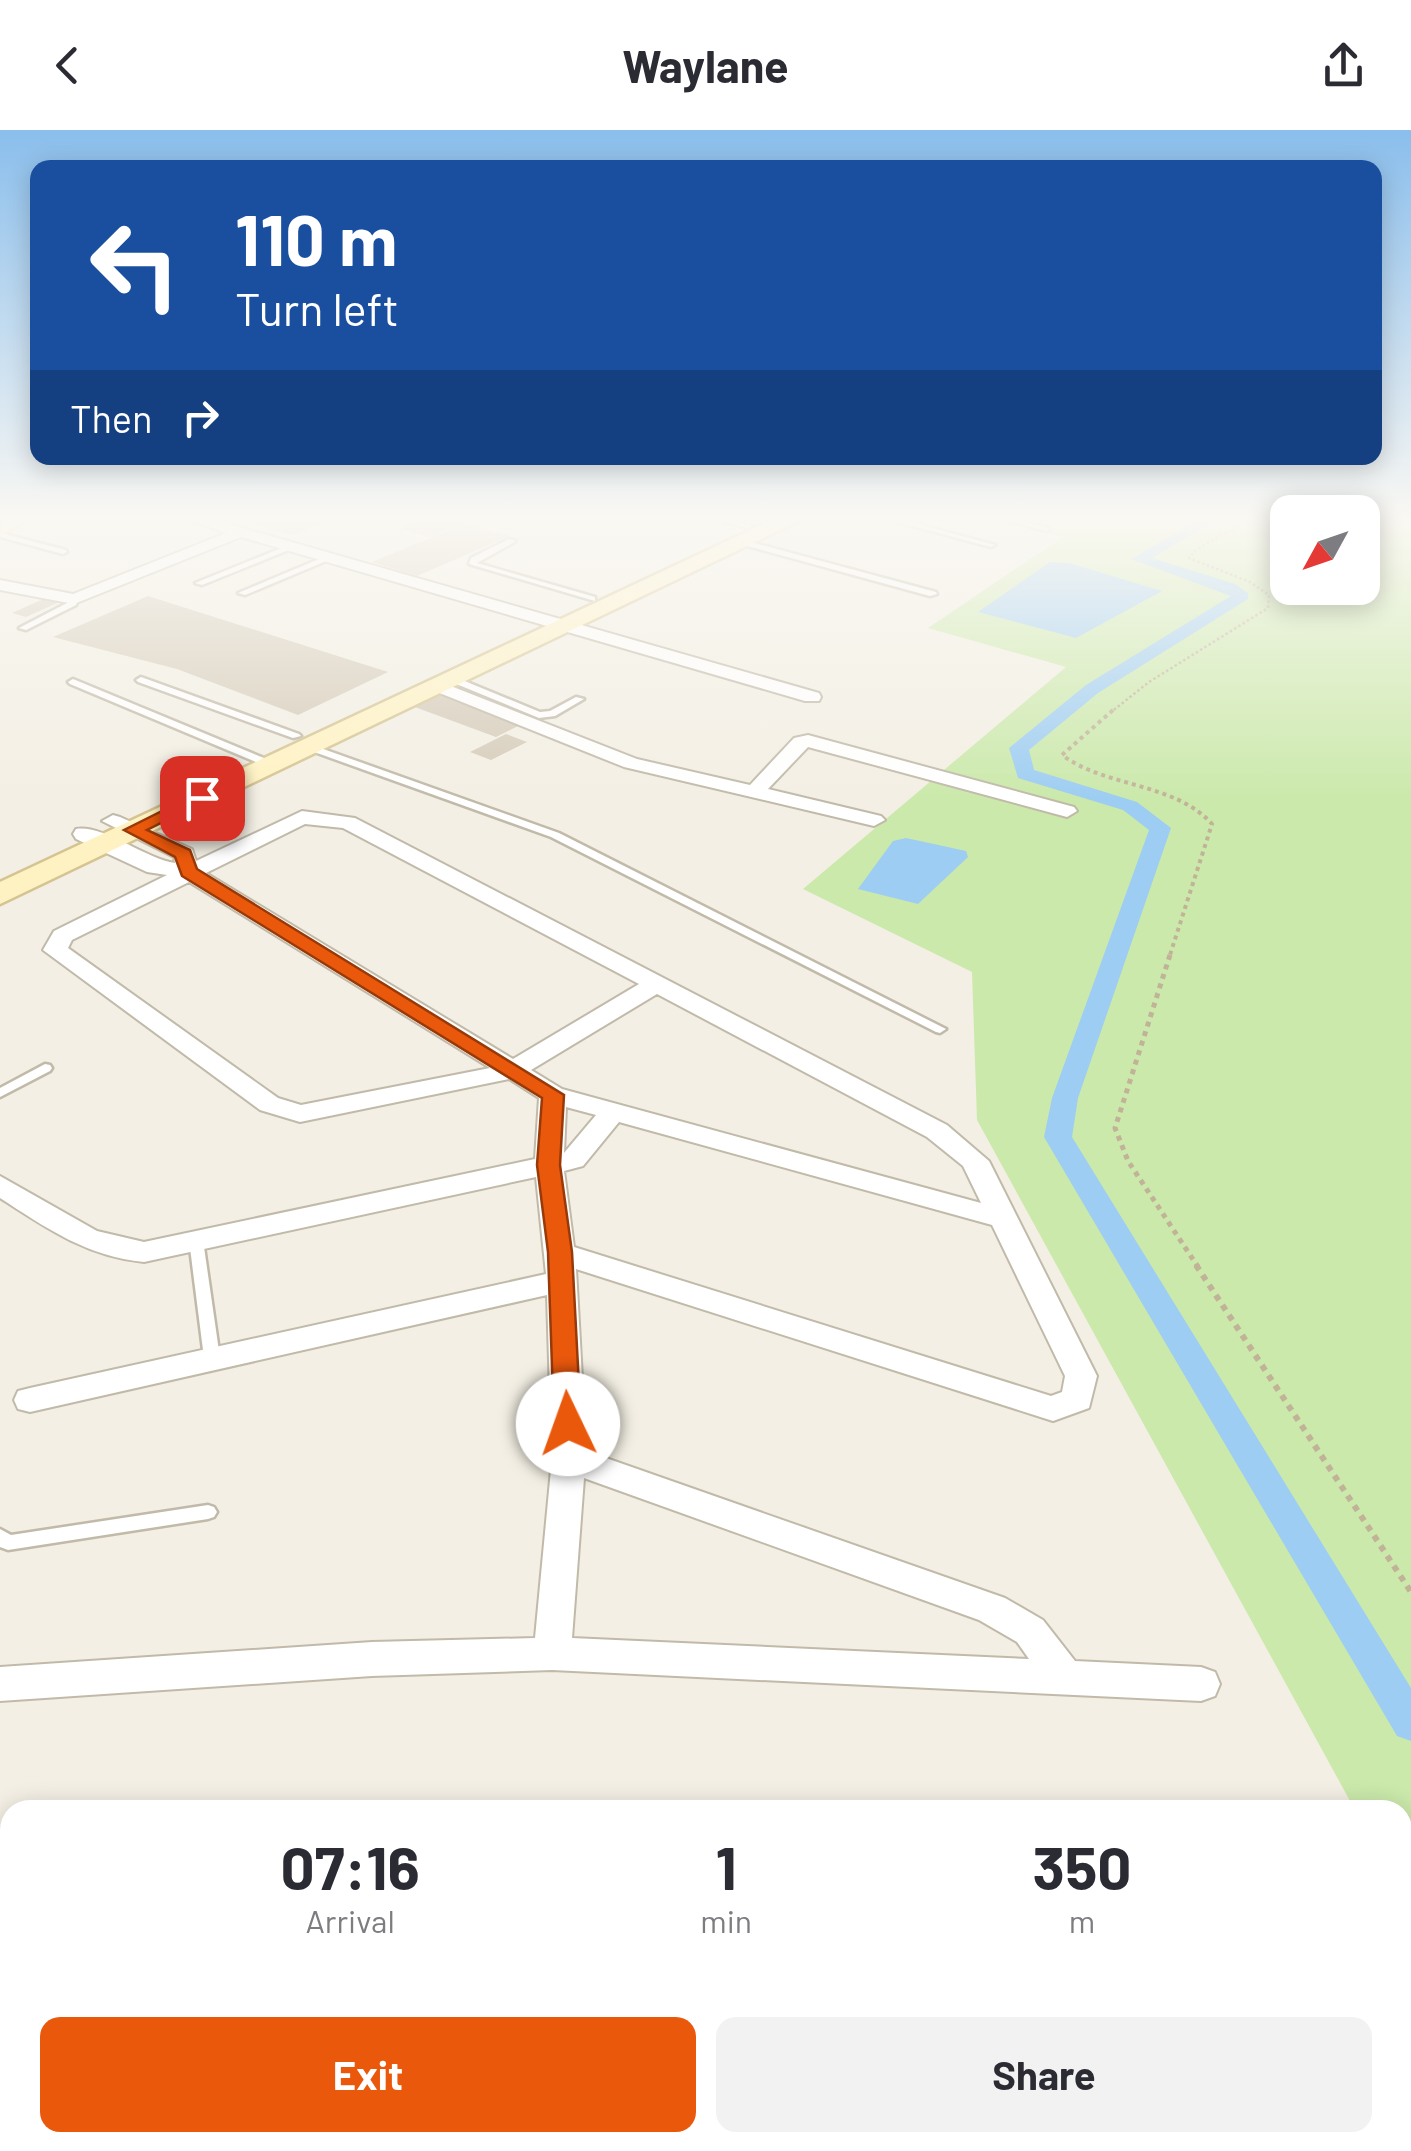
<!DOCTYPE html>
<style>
:root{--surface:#fff;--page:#f2f2f3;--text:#2b2b33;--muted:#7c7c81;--accent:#ea580c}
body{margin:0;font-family:Barlow,sans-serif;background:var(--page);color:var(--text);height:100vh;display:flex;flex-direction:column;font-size:38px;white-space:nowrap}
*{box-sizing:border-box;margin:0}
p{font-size:32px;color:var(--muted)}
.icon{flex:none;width:55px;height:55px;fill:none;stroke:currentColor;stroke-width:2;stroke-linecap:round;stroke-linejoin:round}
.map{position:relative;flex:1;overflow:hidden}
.panel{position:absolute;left:0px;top:1670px;width:1412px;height:352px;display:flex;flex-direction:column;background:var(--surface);border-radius:30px 30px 0 0;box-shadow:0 5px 25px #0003}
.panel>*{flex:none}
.top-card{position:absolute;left:30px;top:30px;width:1352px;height:305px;border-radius:20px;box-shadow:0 5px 25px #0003;background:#1a4fa0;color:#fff;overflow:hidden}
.needle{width:65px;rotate:230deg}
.controls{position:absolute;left:1270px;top:365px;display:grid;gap:20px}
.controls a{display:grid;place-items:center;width:110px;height:110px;border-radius:20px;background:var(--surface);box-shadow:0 5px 25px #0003;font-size:50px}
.pin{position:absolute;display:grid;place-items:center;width:85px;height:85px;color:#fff;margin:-42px;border-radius:20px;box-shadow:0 5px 15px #0006}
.me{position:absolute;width:110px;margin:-55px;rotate:357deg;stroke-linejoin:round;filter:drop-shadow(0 0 8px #0008)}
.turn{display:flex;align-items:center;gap:35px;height:210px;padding:0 40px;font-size:45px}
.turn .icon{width:130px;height:130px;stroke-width:2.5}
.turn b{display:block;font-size:70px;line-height:85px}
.then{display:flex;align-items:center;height:95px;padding:0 40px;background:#0003;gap:20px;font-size:38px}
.eta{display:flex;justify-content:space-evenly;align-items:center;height:170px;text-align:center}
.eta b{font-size:60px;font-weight:700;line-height:70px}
.cta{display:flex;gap:20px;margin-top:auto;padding:20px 40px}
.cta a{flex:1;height:115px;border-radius:20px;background:var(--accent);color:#fff;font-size:40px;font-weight:700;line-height:115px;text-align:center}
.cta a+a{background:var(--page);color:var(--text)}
header{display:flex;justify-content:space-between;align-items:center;height:130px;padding:0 40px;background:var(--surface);font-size:45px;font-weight:700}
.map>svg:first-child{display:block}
</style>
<header><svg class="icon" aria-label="back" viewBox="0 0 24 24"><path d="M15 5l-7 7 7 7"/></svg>Waylane<svg class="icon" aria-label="share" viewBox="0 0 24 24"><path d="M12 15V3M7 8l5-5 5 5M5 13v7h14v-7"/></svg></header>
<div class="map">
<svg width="1411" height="2021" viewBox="0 0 1411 2021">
<rect width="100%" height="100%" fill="#f3efe4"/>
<!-- green -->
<path fill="#cbe9ab" d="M 991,388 L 1287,388 L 1288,458 L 1362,458 L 1363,388 L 1411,388 L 1411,1782 L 1403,1766 L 1402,1680 L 1355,1680 L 977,990 L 972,842 L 803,759 L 1066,537 L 928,498 L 1063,407 Z"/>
<!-- water -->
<g fill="#9dcdf2">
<path d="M 1050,432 L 1069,433 L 1162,461 L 1076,508 L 978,482 Z"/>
<path d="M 906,708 L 966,721 L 968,727 L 918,774 L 858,759 L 893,711 Z"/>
<path d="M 274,2013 L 919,2012 L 921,2021 L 270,2021 Z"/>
</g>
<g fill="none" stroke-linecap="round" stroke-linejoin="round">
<!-- canal -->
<path fill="#9dcdf2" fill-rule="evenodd" d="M 1202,388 L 1220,388 L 1152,428 L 1235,454 L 1248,463 L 1248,469 L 1098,563 L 1029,620 L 1034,640 L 1137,672 L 1171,698 L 1078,968 L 1072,1007 L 1411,1558 L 1411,1611 L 1397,1606 L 1044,1007 L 1052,968 L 1149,700 L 1123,680 L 1018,648 L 1009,618 L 1086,555 L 1231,466 L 1131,429 Z"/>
</g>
<!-- building -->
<g fill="#d5cbb9">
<path d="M 235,388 L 335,388 L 291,405 Z"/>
<path d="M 426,388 L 476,388 L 429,407 L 400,398 Z"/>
<path d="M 464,394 L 509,406 L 417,446 L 372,432 Z"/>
<path d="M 50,466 L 64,470 L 26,487 L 12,483 Z"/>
<path d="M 148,466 L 388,542 L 298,585 L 177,539 L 53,507 Z"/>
<path d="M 445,560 L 528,591 L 496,607 L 412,576 Z"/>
<path d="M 506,604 L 527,612 L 491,630 L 470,622 Z"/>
</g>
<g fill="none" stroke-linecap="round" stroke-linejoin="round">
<!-- lane casing -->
<g stroke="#c1baa9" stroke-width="5">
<g id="lane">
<path d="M 711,388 L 724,388 L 752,396 L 748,398 Z"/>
<path d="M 883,388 L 896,388 L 995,415 L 991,417 Z"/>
<path d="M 1000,388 L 1013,388 L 1050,399 L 1046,401 Z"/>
<path d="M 0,403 L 66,420 L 67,422 L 63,424 L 0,407 Z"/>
<path d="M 509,409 L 516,411 L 477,433 L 595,467 L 595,471 L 469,434 L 471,428 Z"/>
<path d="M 743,410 L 936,462 L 937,464 L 930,466 L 740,414 L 739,412 Z"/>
<path d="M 289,415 L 296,417 L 202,455 L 195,453 Z"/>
<path d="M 324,427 L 331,429 L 245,465 L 238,463 Z"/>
<path d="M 71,467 L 78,469 L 76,475 L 26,500 L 19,498 L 69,472 Z"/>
<path d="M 141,547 L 299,604 L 301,606 L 293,608 L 138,552 L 136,550 Z"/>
<path d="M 449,547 L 455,547 L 540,582 L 550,581 L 576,567 L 584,569 L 555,586 L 539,588 L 449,551 Z"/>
<path d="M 73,549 L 276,633 L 277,635 L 268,637 L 70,554 L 68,552 Z"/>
<path d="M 306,615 L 312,615 L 559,703 L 946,899 L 940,903 L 936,902 L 551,707 L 306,619 Z"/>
<path d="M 45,934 L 50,935 L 52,938 L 50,941 L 0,967 L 0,958 Z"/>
<path d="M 196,1105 L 203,1110 L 220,1228 L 218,1232 L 206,1232 L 204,1228 L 189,1110 Z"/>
<path d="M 208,1375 L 214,1377 L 217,1382 L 214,1387 L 208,1389 L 8,1420 L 0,1417 L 0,1399 L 11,1405 Z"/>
</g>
</g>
<!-- street casing -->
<g stroke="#c1baa9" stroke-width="4">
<g id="street">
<path d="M 184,388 L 207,388 L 246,399 L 819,563 L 821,567 L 819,571 L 805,571 L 241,407 L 74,474 L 0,460 L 0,450 L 73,464 L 226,403 Z"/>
<path d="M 438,551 L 637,629 L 750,655 L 794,608 L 808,605 L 1074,677 L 1077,681 L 1067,687 L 808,617 L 768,659 L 881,686 L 885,690 L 874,696 L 624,637 L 432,560 L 432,552 Z"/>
<path d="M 302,681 L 355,688 L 947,995 L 989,1031 L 1097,1246 L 1089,1278 L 1053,1291 L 576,1139 L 586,1321 L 1005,1468 L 1043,1490 L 1075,1531 L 1201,1537 L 1215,1542 L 1220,1554 L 1215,1566 L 1201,1571 L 552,1540 L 372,1546 L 0,1571 L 0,1537 L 372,1512 L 535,1508 L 552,1329 L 547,1165 L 30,1282 L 18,1279 L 14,1270 L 18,1261 L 30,1258 L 546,1144 L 536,1047 L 144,1132 C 88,1127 46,1098 0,1068 L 0,1046 L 97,1101 L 144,1112 L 535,1029 L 539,968 L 509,949 L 300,992 L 260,980 L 43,820 L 54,801 L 167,745 L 147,742 L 76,709 L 73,704 L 76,699 C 102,694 146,729 175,733 L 174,727 L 102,691 L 113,685 L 120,687 L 192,719 L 196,731 ZM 305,694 L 343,698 L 639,854 L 513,929 L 206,743 ZM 189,752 L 490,938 L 301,975 L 278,968 L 68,818 L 72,810 ZM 657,864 L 927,1007 L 963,1036 L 981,1073 L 562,959 L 531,940 ZM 566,977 L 596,985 L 564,1023 ZM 619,992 L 992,1095 L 1065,1246 L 1062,1262 L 1051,1266 L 574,1117 L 564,1041 L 583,1036 ZM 584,1348 L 979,1490 L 1017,1512 L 1029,1529 L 572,1508 Z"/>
</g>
</g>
<!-- secondary casing -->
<g stroke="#d5c492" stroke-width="5">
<g id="secondary">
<path d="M 27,388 L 0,407 L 2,388 Z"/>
<path d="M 776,388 L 805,388 L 0,774 L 0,752 Z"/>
</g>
</g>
<!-- path-far3 -->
<path stroke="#c1b397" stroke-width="2.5" stroke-dasharray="2.5 2.5" stroke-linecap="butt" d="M 1110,583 L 1149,552 L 1268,478 L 1269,465 L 1250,452 L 1189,428 L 1197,419 L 1252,388"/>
<!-- path-far2 -->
<path stroke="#c1b397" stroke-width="4" stroke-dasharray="4 4" stroke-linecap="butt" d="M 1113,580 L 1062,625 C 1107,658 1174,652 1212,694 L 1169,828"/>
<!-- path-far1 -->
<path stroke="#c1b397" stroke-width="5" stroke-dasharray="5 5" stroke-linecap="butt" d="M 1170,825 L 1115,998 L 1128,1031 L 1198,1137"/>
<!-- path -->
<path stroke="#c1b397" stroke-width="6" stroke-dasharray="6 6" stroke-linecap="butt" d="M 1196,1135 L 1411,1462"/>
<!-- lane -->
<use href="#lane" fill="#fff" fill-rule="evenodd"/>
<!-- street -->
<use href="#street" fill="#fff" fill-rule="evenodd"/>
<!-- secondary -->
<use href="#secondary" fill="#fff2c2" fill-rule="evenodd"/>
</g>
<!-- sky -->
<linearGradient id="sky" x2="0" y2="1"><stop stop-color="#8abeec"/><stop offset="0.58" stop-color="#faf8f3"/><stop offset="1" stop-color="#faf8f3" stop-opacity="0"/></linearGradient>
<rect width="1411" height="671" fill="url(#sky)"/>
<!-- route -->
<path fill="#ea580c" stroke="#983908" stroke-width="2.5" d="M 196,664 L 211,668 L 147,700 L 190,720 L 197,739 L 564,965 L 560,1035 L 572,1122 L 581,1294 L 577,1301 L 568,1304 L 558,1301 L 554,1294 L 548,1122 L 537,1035 L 542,968 L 182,746 L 175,727 L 124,700 Z"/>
</svg>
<div class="controls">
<a><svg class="needle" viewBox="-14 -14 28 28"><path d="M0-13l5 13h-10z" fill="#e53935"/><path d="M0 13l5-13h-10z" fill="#7c7c81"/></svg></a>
</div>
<div class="pin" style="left:202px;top:668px;background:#d93025"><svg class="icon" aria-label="arrive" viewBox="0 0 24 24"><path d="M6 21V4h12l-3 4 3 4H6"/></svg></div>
<svg class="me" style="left:568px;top:1294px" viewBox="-20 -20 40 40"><circle r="19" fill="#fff"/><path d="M0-13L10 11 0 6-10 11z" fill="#ea580c"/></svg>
<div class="top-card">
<div class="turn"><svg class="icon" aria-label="left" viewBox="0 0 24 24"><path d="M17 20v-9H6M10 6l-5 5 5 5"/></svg><div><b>110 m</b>Turn left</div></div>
<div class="then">Then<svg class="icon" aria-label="right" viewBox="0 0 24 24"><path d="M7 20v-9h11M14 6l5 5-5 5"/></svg></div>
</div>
<section class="panel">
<div class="eta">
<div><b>07:16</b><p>Arrival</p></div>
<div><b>1</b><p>min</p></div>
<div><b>350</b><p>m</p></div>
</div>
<div class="cta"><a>Exit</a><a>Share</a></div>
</section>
</div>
